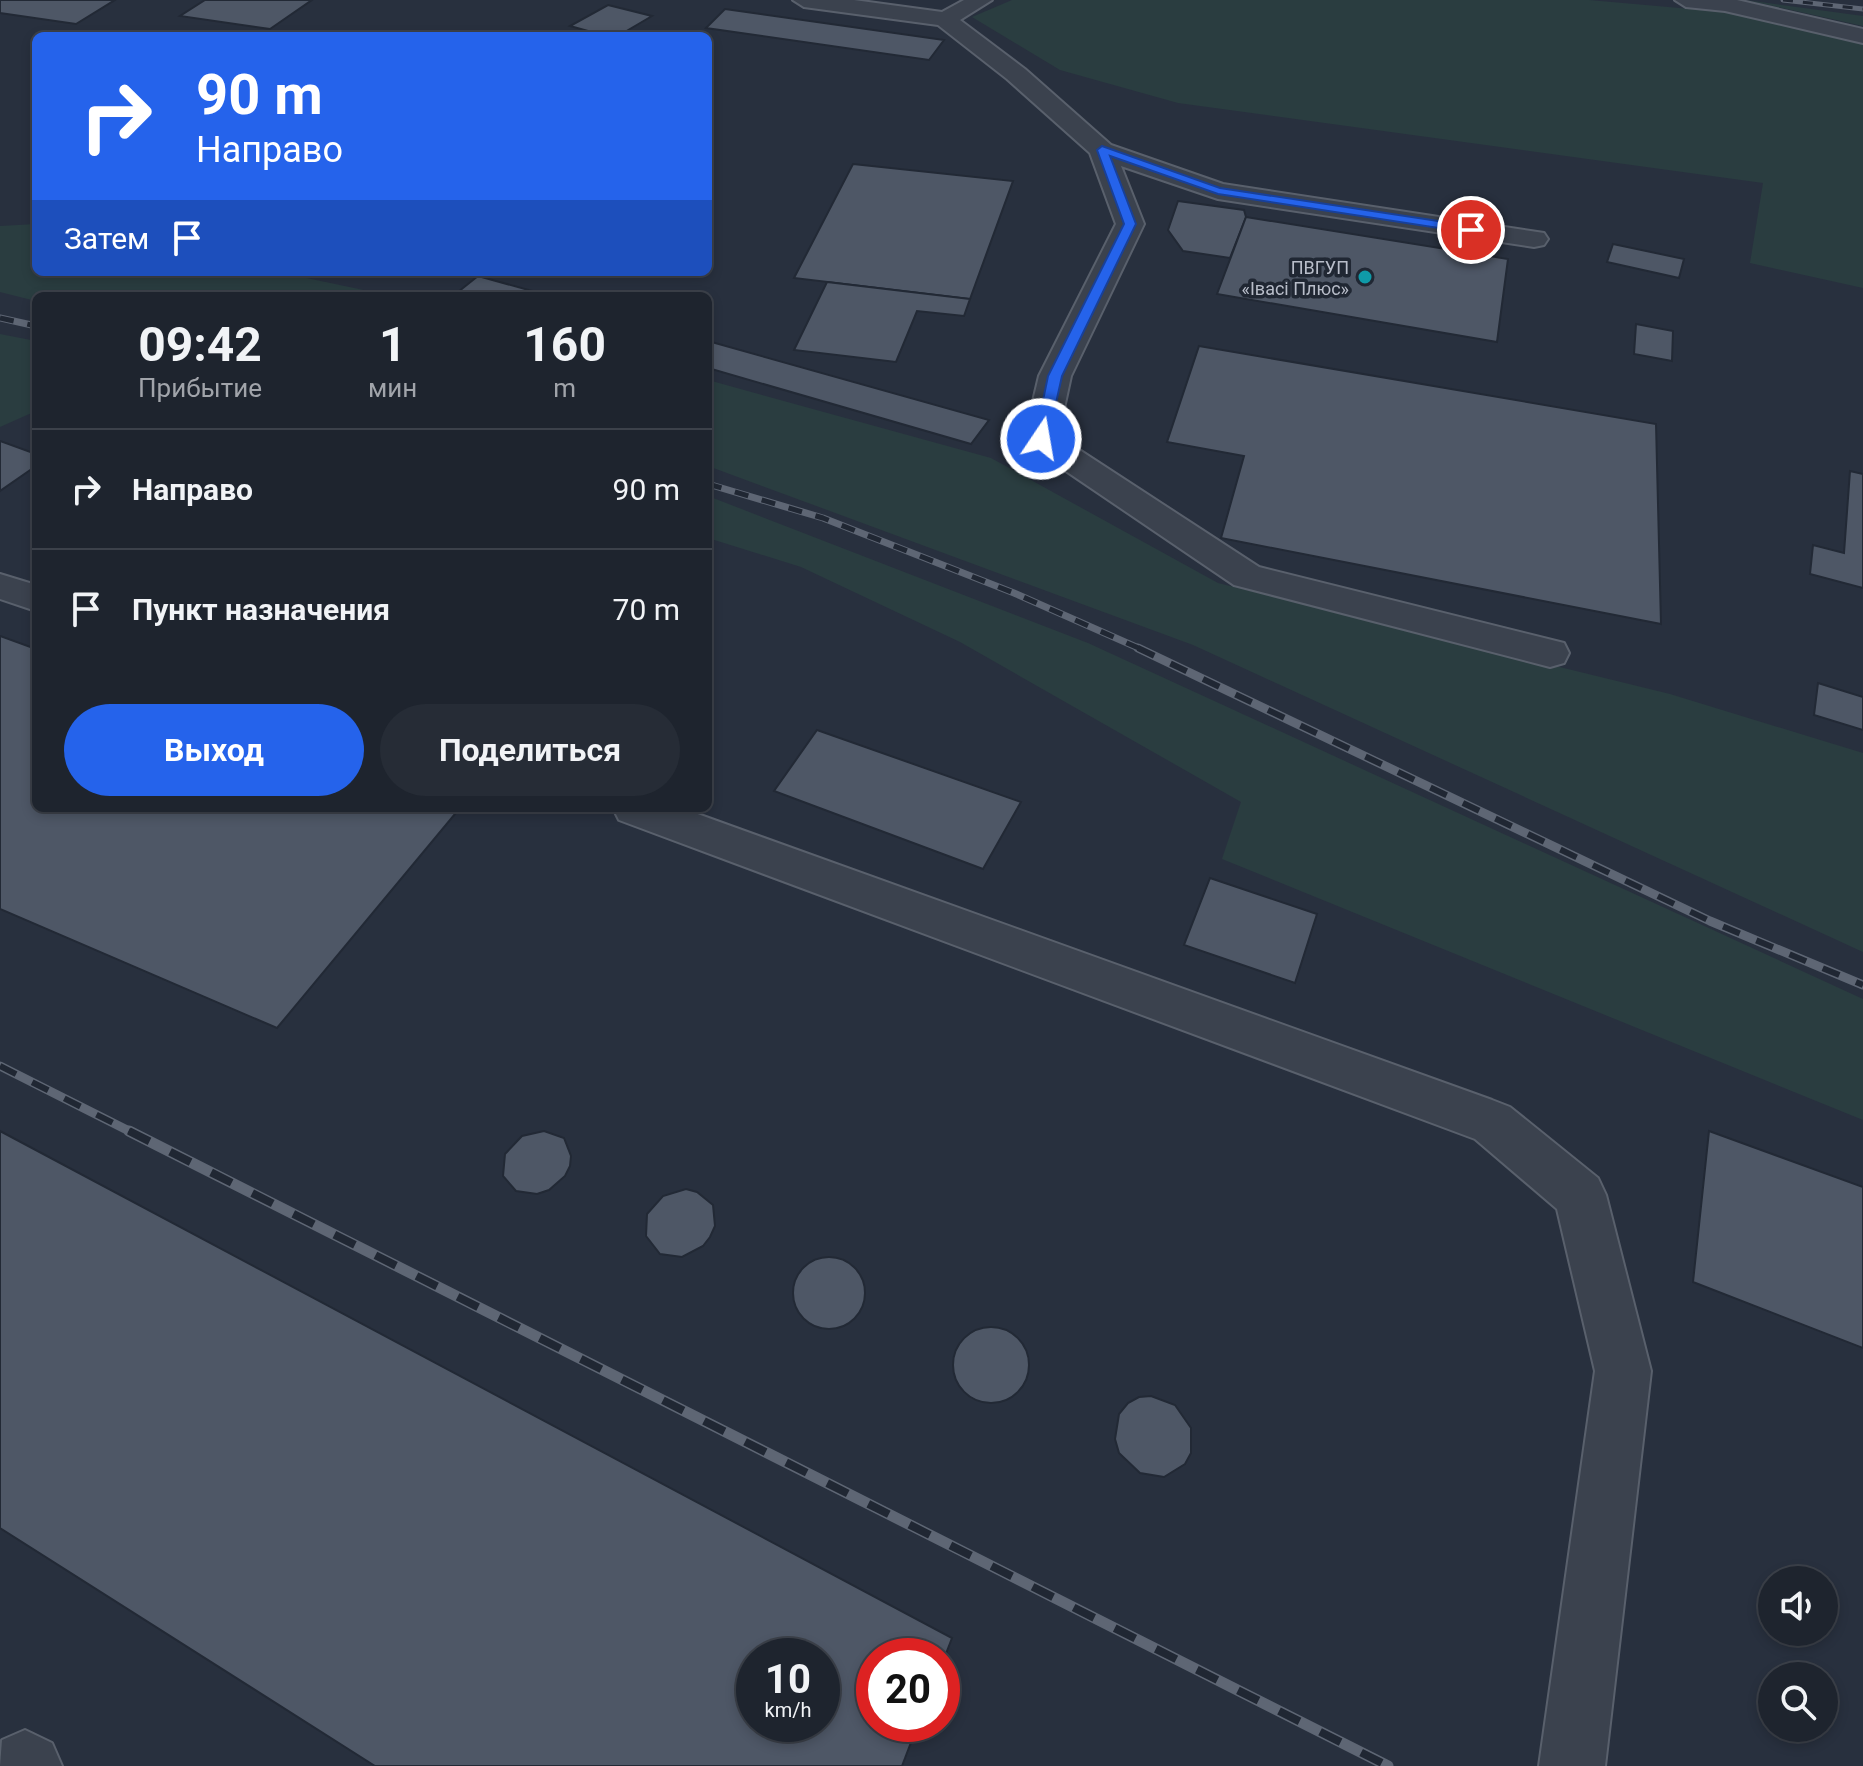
<!DOCTYPE html>
<html lang="ru">
<meta charset="utf-8">
<style>
:root{--surface:#1e242e;--page:#262c36;--text:#f1f3f6;--muted:#a1a4aa;--line:#3c414a;--accent:#2563eb}
body{margin:0;font-family:Roboto,sans-serif;background:var(--page);color:var(--text);height:100vh;display:flex;flex-direction:column;font-size:30px;white-space:nowrap}
*{box-sizing:border-box;margin:0}
p{font-size:26px;color:var(--muted)}
.icon{flex:none;width:44px;height:44px;fill:none;stroke:currentColor;stroke-width:2;stroke-linecap:round;stroke-linejoin:round}
.map{position:relative;flex:1;overflow:hidden}
.drawer{position:absolute;left:32px;top:292px;width:680px;height:520px;display:flex;flex-direction:column;background:var(--surface);border-radius:12px;box-shadow:0 4px 12px #0003,0 0 0 2px var(--line)}
.drawer>*{flex:none}
.guide{position:absolute;left:32px;top:32px;width:680px;height:244px;border-radius:12px;box-shadow:0 4px 12px #0003,0 0 0 2px var(--line);background:#2563eb;color:#fff;overflow:hidden}
.controls{position:absolute;left:1758px;top:1566px;display:grid;gap:16px}
.controls a{display:grid;place-items:center;width:80px;height:80px;border-radius:50%;background:var(--surface);box-shadow:0 4px 12px #0003,0 0 0 2px var(--line);font-size:40px}
.speed{position:absolute;left:736px;top:1638px;display:flex;gap:16px;font-size:40px;font-weight:700;text-align:center}
.speed>*{display:grid;place-content:center;width:104px;height:104px;border-radius:50%;background:var(--surface);box-shadow:0 4px 12px #0003,0 0 0 2px var(--line);line-height:1}
.speed small{font-size:20px;font-weight:400}
.speed .limit{border:12px solid #d22;background:#fff;color:#111}
.pin{position:absolute;display:grid;place-items:center;width:68px;height:68px;color:#fff;margin:-34px;border:4px solid #fff;border-radius:50%;box-shadow:0 2px 8px #0007}
.me{position:absolute;width:88px;margin:-44px;rotate:12deg;stroke-linejoin:round;filter:drop-shadow(0 0 6px #0008)}
.turn{display:flex;align-items:center;gap:28px;height:168px;padding:0 32px;font-size:36px}
.turn .icon{width:104px;height:104px;stroke-width:2.5}
.turn b{display:block;font-size:56px;line-height:68px}
.then{display:flex;align-items:center;height:76px;padding:0 32px;background:#0003;gap:16px;font-size:30px}
.eta{display:flex;justify-content:space-evenly;align-items:center;height:136px;text-align:center}
.eta b{font-size:48px;font-weight:700;line-height:56px}
.cta{display:flex;gap:16px;margin-top:auto;padding:16px 32px}
.cta a{flex:1;height:92px;border-radius:48px;background:var(--accent);color:#fff;font-size:32px;font-weight:700;line-height:92px;text-align:center}
.cta a+a{background:var(--page);color:var(--text)}
ul{padding:0;list-style:none}
li{display:flex;align-items:center;gap:24px;height:120px;padding:0 32px;border-top:2px solid var(--line)}
li div{flex:1}
li b{display:block;font-size:30px}
li em{font-style:normal}
.map>svg:first-child{display:block}
</style>
<div class="map">
<svg width="1863" height="1766" viewBox="0 0 1863 1766">
<rect width="100%" height="100%" fill="#28303e"/>
<!-- green -->
<g fill="#2a3d40">
<path d="M 1012,0 L 1589,0 L 1736,13 L 1863,43 L 1863,288 L 1750,263 L 1763,183 L 1178,103 L 1060,70 L 972,17 Z"/>
<path d="M 1746,0 L 1863,16 L 1863,26 Z"/>
<path d="M 36,224 L 36,272 L 278,272 L 392,296 L 36,296 L 36,301 L 0,292 L 0,226 Z"/>
<path d="M 0,334 L 36,341 L 36,411 L 0,427 Z"/>
<path d="M 708,380 L 991,458 L 1218,583 L 1670,694 L 1863,753 L 1863,952 L 1193,645 L 708,466 Z"/>
<path d="M 708,496 L 1088,643 L 1863,999 L 1863,1120 L 1222,859 L 1241,802 L 960,642 L 801,567 L 708,538 Z"/>
</g>
<!-- building -->
<g fill="#4e5766" stroke="#222935" stroke-width="2" fill-rule="evenodd">
<path d="M 0,0 L 115,0 L 76,24 L 0,13 Z"/>
<path d="M 205,0 L 312,0 L 270,29 L 180,16 Z"/>
<path d="M 608,5 L 652,16 L 618,36 L 606,36 L 570,26 Z"/>
<path d="M 725,9 L 944,40 L 929,60 L 706,28 Z"/>
<path d="M 853,164 L 1013,181 L 970,299 L 794,278 Z"/>
<path d="M 1178,201 L 1244,210 L 1246,217 L 1230,258 L 1183,251 L 1168,230 Z"/>
<path d="M 1246,217 L 1508,259 L 1497,342 L 1217,294 Z"/>
<path d="M 1613,244 L 1684,259 L 1679,278 L 1607,262 Z"/>
<path d="M 478,276 L 550,296 L 453,296 Z"/>
<path d="M 827,282 L 970,299 L 964,316 L 917,311 L 896,362 L 794,350 Z"/>
<path d="M 1636,324 L 1673,331 L 1672,361 L 1634,354 Z"/>
<path d="M 708,341 L 989,420 L 971,444 L 708,368 Z"/>
<path d="M 1199,346 L 1656,424 L 1661,624 L 1221,538 L 1244,456 L 1167,442 Z"/>
<path d="M 0,441 L 36,454 L 36,466 L 0,491 Z"/>
<path d="M 1850,471 L 1863,474 L 1863,588 L 1810,574 L 1813,545 L 1844,553 Z"/>
<path d="M 0,636 L 36,649 L 36,808 L 460,808 L 277,1028 L 0,909 Z"/>
<path d="M 1818,683 L 1863,697 L 1863,730 L 1814,715 Z"/>
<path d="M 817,730 L 1021,802 L 983,869 L 774,791 Z"/>
<path d="M 1210,878 L 1317,914 L 1295,983 L 1184,945 Z"/>
<path d="M 0,1131 L 952,1638 L 942,1664 L 942,1656 L 874,1656 L 874,1724 L 918,1724 L 902,1766 L 375,1766 L 0,1528 ZM 754,1656 L 822,1656 L 822,1724 L 754,1724 Z"/>
<path d="M 544,1131 L 564,1138 L 571,1156 L 570,1166 L 565,1176 L 549,1190 L 537,1194 L 516,1191 L 503,1176 L 505,1154 L 522,1136 Z"/>
<path d="M 1709,1131 L 1863,1187 L 1863,1348 L 1693,1282 Z"/>
<path d="M 686,1189 L 697,1192 L 713,1205 L 715,1226 L 710,1237 L 703,1246 L 682,1257 L 660,1254 L 646,1236 L 647,1214 L 663,1196 Z"/>
<circle cx="829" cy="1293" r="36"/>
<circle cx="991" cy="1365" r="38"/>
<path d="M 1151,1396 L 1175,1405 L 1191,1428 L 1191,1453 L 1185,1464 L 1164,1477 L 1140,1473 L 1119,1453 L 1115,1439 L 1119,1414 L 1128,1403 L 1139,1397 Z"/>
</g>
<g fill="none" stroke-linecap="round" stroke-linejoin="round">
<!-- minor casing -->
<g stroke="#59606c" stroke-width="4">
<g id="minor">
<path d="M 793,0 L 854,0 L 942,12 L 964,0 L 992,0 L 960,20 L 1025,69 L 1111,145 L 1223,184 L 1544,233 L 1548,239 L 1544,245 L 1534,247 L 1218,199 L 1121,166 L 1144,224 L 1071,376 L 1058,436 L 1259,567 L 1564,643 L 1569,653 L 1564,663 L 1550,667 L 1234,585 L 1029,446 L 1024,439 L 1039,376 L 1116,224 L 1090,153 L 1007,79 L 938,25 L 804,7 Z"/>
<path d="M 1675,0 L 1737,0 L 1863,29 L 1863,43 L 1725,11 L 1686,7 Z"/>
<path d="M 0,574 L 36,585 L 36,611 L 0,599 Z"/>
<path d="M 613,808 L 681,808 L 1492,1100 L 1510,1107 L 1598,1178 L 1606,1195 L 1651,1371 L 1605,1766 L 1539,1766 L 1595,1371 L 1557,1209 L 1475,1139 L 619,820 Z"/>
<path d="M 25,1730 L 52,1743 L 62,1766 L 0,1766 L 2,1740 Z"/>
</g>
</g>
<!-- minor -->
<use href="#minor" fill="#3b424e" fill-rule="evenodd"/>
<!-- rail-far3 casing -->
<g stroke="#5e6674" stroke-width="5">
<path id="rail-far3" d="M 1783,0 L 1863,9"/>
</g>
<!-- rail-far2 casing -->
<g stroke="#5e6674" stroke-width="7">
<g id="rail-far2">
<path d="M 0,318 L 36,326"/>
<path d="M 708,484 L 823,518 L 1014,593 L 1143,650"/>
</g>
</g>
<!-- rail-far1 casing -->
<g stroke="#5e6674" stroke-width="9">
<g id="rail-far1">
<path d="M 1138,648 L 1710,921 L 1863,985"/>
<path d="M 0,1066 L 133,1133"/>
</g>
</g>
<!-- rail casing -->
<g stroke="#5e6674" stroke-width="11">
<path id="rail" d="M 129,1131 L 1388,1766"/>
</g>
<!-- rail-far3 -->
<use href="#rail-far3" stroke="#202733" stroke-width="3" stroke-dasharray="10" stroke-linecap="butt"/>
<!-- rail-far2 -->
<use href="#rail-far2" stroke="#202733" stroke-width="5" stroke-dasharray="14" stroke-linecap="butt"/>
<!-- rail-far1 -->
<use href="#rail-far1" stroke="#202733" stroke-width="6" stroke-dasharray="18" stroke-linecap="butt"/>
<!-- rail -->
<use href="#rail" stroke="#202733" stroke-width="8" stroke-dasharray="23" stroke-linecap="butt"/>
</g>
<!-- route -->
<path fill="#2563eb" stroke="#184099" stroke-width="2" d="M 1102,146 L 1220,188 L 1471,226 L 1476,230 L 1471,233 L 1218,194 L 1110,156 L 1136,224 L 1062,376 L 1048,439 L 1041,443 L 1035,439 L 1048,376 L 1124,224 L 1097,150 Z"/>
<!-- markers -->
<circle fill="#0f9aa8" stroke="#202733" stroke-width="3" cx="1365" cy="277" r="8"/>
<g text-anchor="middle" dominant-baseline="central" stroke-width="7" stroke-linejoin="round" paint-order="stroke">
<!-- far-poi labels -->
<g font-size="18" fill="#b8bdc9" stroke="#202733" text-anchor="end">
<text x="1349" y="267">ПВГУП<tspan x="1349" dy="21">«Івасі Плюс»</tspan></text>
</g>
</g>
</svg>
<div class="controls">
<a><svg class="icon" aria-label="sound" viewBox="0 0 24 24"><path d="M4 9h4l5-4v14l-5-4H4zM17 9q2 3 0 6"/></svg></a>
<a><svg class="icon" aria-label="search" viewBox="0 0 24 24"><circle cx="10" cy="10" r="6"/><path d="M15 15l6 6"/></svg></a>
</div>
<div class="speed"><div>10<small>km/h</small></div><div class="limit">20</div></div>
<div class="pin" style="left:1471px;top:230px;background:#d93025"><svg class="icon" aria-label="arrive" viewBox="0 0 24 24"><path d="M6 21V4h12l-3 4 3 4H6"/></svg></div>
<svg class="me" style="left:1041px;top:439px" viewBox="-20 -20 40 40"><circle r="17" fill="#2563eb" stroke="#fff" stroke-width="3"/><path d="M0-11L8 9 0 5-8 9z" fill="#fff"/></svg>
<div class="guide">
<div class="turn"><svg class="icon" aria-label="right" viewBox="0 0 24 24"><path d="M7 20v-9h11M14 6l5 5-5 5"/></svg><div><b>90 m</b>Направо</div></div>
<div class="then">Затем<svg class="icon" aria-label="arrive" viewBox="0 0 24 24"><path d="M6 21V4h12l-3 4 3 4H6"/></svg></div>
</div>
<section class="drawer">
<div class="eta">
<div><b>09:42</b><p>Прибытие</p></div>
<div><b>1</b><p>мин</p></div>
<div><b>160</b><p>m</p></div>
</div>
<ul>
<li><svg class="icon" aria-label="right" viewBox="0 0 24 24"><path d="M7 20v-9h11M14 6l5 5-5 5"/></svg><div><b>Направо</b></div><em>90 m</em></li>
<li><svg class="icon" aria-label="arrive" viewBox="0 0 24 24"><path d="M6 21V4h12l-3 4 3 4H6"/></svg><div><b>Пункт назначения</b></div><em>70 m</em></li>
</ul>
<div class="cta"><a>Выход</a><a>Поделиться</a></div>
</section>
</div>
